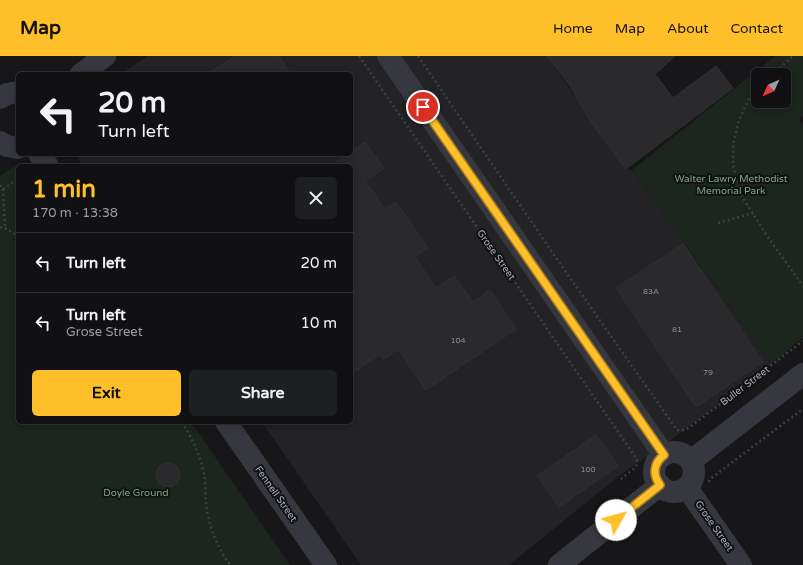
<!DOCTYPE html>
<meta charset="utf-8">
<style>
:root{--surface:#111113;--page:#1e1f21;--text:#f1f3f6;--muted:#9c9da0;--line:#303133;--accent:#ffbf29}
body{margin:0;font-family:"Varela Round",sans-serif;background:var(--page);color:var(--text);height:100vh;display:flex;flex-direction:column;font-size:15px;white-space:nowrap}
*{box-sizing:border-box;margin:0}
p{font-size:13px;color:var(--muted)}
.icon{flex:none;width:22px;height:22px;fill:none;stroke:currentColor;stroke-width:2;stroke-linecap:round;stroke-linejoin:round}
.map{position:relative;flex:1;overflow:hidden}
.side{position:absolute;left:16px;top:108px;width:337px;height:260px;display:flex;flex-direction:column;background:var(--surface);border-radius:6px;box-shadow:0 2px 10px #0003,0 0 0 1px var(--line)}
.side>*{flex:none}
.hud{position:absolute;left:16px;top:16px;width:337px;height:84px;border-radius:6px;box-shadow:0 2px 10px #0003,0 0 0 1px var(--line);background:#111113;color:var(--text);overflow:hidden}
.needle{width:26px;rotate:226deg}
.tools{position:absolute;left:751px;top:12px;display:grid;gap:8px}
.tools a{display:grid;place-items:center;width:40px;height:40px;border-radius:6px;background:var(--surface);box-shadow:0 2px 10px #0003,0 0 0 1px var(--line);font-size:20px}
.pin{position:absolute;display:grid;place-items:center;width:34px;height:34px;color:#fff;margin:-17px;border:2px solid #fff;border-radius:50%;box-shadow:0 1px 4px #0007}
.me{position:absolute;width:44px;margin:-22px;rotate:52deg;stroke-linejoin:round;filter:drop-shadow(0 0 3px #0008)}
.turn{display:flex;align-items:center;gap:14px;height:84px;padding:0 16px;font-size:18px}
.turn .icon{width:52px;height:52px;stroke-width:2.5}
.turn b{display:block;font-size:28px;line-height:34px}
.round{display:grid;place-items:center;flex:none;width:42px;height:42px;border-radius:6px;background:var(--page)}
.headline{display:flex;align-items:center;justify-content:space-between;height:68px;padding:0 16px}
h1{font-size:24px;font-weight:700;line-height:30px;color:var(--accent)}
.button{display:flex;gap:8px;margin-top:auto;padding:8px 16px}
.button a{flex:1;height:46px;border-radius:6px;background:var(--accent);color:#111;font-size:16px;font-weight:700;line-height:46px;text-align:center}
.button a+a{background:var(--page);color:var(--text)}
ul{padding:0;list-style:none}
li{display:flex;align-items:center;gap:12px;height:60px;padding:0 16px;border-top:1px solid var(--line)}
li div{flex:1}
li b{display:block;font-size:15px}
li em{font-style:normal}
header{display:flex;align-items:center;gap:24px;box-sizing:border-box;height:56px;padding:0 20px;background:var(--accent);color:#111}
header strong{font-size:19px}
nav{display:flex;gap:22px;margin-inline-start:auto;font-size:14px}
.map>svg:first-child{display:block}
</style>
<header>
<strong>Map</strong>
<nav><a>Home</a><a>Map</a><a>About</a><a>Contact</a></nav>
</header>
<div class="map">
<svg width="803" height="509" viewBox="0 0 803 509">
<rect width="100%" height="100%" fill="#171719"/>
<!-- built -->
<path fill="#232326" d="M 148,0 L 547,0 L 626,113 L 632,114 L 771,308 L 679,378 L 619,420 L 509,509 L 361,509 L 262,366 L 351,366 L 351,110 L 84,110 L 75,98 L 351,98 L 351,18 L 120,18 Z"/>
<!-- green -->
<g fill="#1c251e" fill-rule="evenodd">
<path d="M 775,0 L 803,0 L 803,59 L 799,65 L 803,70 L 803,282 L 771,308 L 632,114 ZM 758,19 L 784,19 L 784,45 L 758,45 Z"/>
<path d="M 15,110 L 18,115 L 18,366 L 191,366 L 290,509 L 0,509 L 0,120 Z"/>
</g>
<!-- building -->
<g fill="#2a2a2d" stroke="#313135">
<path d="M 235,0 L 279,0 L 291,18 L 208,18 Z"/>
<path d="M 547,0 L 675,0 L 655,18 L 673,42 L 716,10 L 733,32 L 626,113 L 591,66 L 570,30 Z"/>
<path d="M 365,86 L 384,112 L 365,125 L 385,153 L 396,146 L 428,192 L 415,201 L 436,232 L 454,220 L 473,246 L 490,234 L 516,273 L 426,334 L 398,293 L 384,303 L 380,298 L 351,318 L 351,110 L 330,110 L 348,98 L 351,98 L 351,96 Z"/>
<path d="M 683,188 L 763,306 L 696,351 L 616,232 Z"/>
<path d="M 596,379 L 618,410 L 559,451 L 537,420 Z"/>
<circle cx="168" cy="419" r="12"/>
</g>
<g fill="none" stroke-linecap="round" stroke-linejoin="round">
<!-- path -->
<g stroke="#3d3f46" stroke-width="2.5" stroke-dasharray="2 3" stroke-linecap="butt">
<path d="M 359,0 L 634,399 L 637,404 L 636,411 L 621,423"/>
<path d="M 418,0 L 561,209 L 677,374 L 686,374 L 803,285"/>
<path d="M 772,19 L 793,0"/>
<path d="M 758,31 L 753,35 L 739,64 L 733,89 L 733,109 L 741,139 L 767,180 L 803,230"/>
<path d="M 0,129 L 3,133 L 5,172"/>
<path d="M 3,133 L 18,123"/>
<path d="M 718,167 L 753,157"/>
<path d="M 0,171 L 7,173 L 18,180"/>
<path d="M 182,366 C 191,381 199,396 203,413 C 206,424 205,436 206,447 C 208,469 217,491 230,509"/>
<path d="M 709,426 L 710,423 L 803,353"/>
</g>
<!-- minor -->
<g stroke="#37383f" stroke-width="22">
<path d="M 388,0 L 664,399"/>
<path d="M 81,18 L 105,0"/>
<path d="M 0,42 L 7,38 L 18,36"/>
<path d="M 0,86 L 7,90 L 18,92"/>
<path d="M 39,98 L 48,110"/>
<path d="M 226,366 L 326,509"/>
<circle cx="674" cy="416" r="20"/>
<path d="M 691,405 L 803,318"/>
<path d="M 687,432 L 741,509"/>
<path d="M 559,509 L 660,429"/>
</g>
</g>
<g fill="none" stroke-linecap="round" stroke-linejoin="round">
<!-- route casing -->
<g stroke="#a67c1b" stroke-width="10">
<path id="route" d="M 423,51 L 664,399 C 654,407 652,418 660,429 L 616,464"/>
</g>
<!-- route -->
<use href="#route" stroke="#ffbf29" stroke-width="7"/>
</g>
<g text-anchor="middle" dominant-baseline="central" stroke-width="4" stroke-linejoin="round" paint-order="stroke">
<!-- number labels -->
<g font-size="8" fill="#888c96">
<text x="651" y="235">83A</text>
<text x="677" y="273">81</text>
<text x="458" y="284">104</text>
<text x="708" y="316">79</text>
<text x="588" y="413">100</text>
</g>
<!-- park labels -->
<g font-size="10" fill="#7da781" stroke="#121214">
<text x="731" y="123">Walter Lawry Methodist<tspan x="731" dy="12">Memorial Park</tspan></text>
<text x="136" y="437">Doyle Ground</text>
</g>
<!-- street labels -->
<g font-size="10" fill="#a8adba" stroke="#121214">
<text transform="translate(496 199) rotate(55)">Grose Street</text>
<text transform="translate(745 330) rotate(-37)">Buller Street</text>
<text transform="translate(276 438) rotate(55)">Fennell Street</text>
<text transform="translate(714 470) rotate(55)">Grose Street</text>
</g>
</g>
</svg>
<div class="tools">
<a><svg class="needle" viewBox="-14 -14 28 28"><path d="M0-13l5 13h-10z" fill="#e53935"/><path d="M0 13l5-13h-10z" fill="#9c9da0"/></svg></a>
</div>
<div class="pin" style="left:423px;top:51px;background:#d93025"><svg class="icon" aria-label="arrive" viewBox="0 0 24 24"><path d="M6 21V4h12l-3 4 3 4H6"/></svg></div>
<svg class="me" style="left:616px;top:464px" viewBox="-20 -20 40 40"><circle r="19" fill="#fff"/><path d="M0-13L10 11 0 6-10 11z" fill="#ffbf29"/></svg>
<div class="hud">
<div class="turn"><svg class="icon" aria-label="left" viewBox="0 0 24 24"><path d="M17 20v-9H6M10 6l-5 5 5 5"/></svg><div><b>20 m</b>Turn left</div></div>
</div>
<section class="side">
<div class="headline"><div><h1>1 min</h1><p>170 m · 13:38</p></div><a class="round"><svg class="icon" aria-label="close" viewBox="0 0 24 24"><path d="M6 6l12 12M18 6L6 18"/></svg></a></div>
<ul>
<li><svg class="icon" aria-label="left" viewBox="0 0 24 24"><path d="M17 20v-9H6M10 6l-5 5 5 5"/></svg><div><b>Turn left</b></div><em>20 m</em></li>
<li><svg class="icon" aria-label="left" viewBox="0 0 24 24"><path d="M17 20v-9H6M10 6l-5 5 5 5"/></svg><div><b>Turn left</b><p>Grose Street</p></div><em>10 m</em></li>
</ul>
<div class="button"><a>Exit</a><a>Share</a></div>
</section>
</div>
